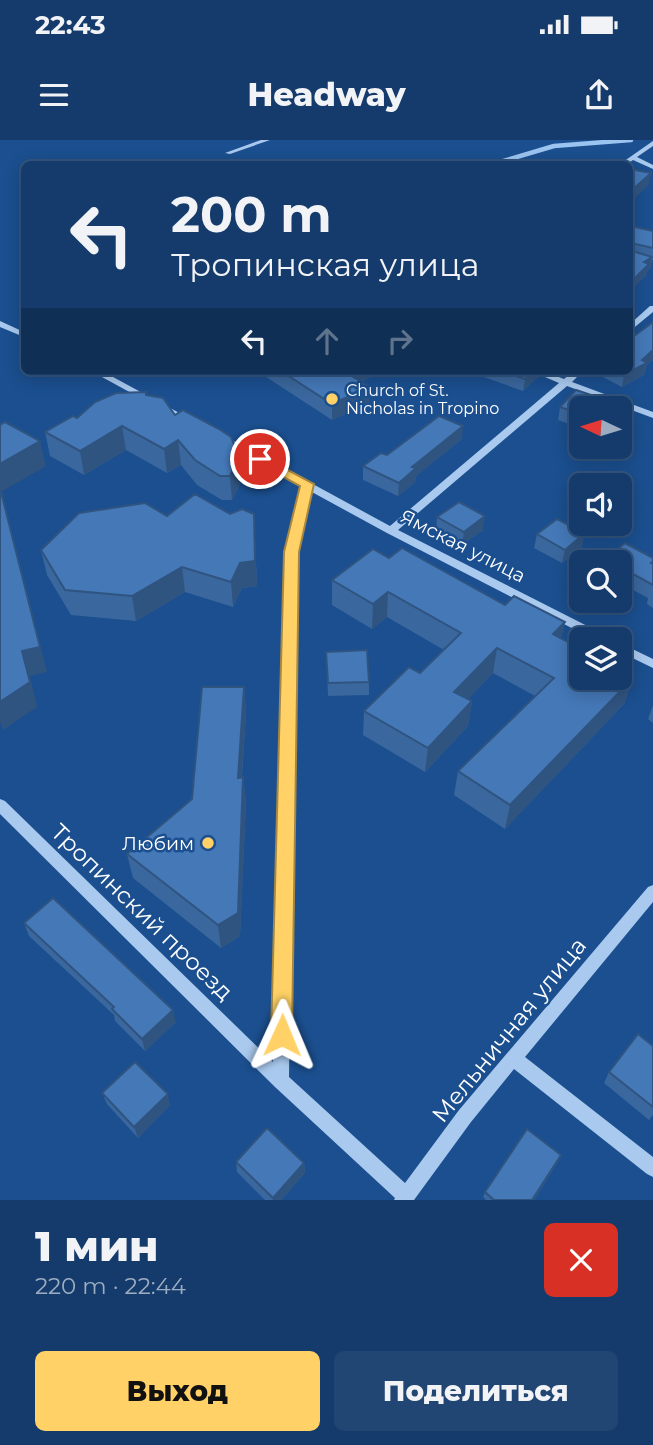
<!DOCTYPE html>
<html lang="ru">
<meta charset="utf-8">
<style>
:root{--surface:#143b6b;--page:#214673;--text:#f1f3f6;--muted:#9dadc1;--line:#33557e;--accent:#ffd166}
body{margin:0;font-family:Montserrat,sans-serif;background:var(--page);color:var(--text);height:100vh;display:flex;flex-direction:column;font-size:26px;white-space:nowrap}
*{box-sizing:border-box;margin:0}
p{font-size:23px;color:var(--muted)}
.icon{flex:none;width:38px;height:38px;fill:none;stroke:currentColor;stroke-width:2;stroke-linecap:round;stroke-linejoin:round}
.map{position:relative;height:1060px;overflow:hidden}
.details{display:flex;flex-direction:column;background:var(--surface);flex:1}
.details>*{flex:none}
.guide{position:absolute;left:21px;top:21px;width:612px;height:214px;border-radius:10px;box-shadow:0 4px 18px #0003,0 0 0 2px var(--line);background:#143b6b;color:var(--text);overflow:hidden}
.needle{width:46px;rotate:274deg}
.buttons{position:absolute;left:569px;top:256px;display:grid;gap:14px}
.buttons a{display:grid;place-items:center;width:63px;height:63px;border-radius:10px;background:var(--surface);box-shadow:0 4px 18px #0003,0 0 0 2px var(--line);font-size:35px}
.pin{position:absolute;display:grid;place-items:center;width:60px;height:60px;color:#fff;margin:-30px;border:4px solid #fff;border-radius:50%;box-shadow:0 2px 7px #0007}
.me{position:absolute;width:77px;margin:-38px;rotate:1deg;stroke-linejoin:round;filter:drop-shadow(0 0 5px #0008)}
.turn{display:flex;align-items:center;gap:24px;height:147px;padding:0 35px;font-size:32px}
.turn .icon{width:91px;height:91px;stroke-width:2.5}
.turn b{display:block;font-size:49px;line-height:60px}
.lanes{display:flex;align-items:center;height:66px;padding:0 35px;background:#0003;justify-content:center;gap:35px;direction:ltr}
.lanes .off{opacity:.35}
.round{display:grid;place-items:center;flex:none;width:74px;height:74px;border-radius:10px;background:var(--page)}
.head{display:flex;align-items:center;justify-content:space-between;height:119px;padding:0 35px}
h1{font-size:42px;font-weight:800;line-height:52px}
.primary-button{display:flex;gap:14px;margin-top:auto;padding:14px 35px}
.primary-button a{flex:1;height:80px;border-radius:10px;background:var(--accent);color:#111;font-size:28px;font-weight:800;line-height:80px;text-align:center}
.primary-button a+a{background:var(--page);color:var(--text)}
.status{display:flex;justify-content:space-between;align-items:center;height:49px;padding:0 35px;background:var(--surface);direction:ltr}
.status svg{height:19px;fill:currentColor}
header{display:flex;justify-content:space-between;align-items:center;height:91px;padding:0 35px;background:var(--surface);font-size:32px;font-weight:800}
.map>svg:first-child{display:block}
</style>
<div class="status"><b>22:43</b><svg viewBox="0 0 49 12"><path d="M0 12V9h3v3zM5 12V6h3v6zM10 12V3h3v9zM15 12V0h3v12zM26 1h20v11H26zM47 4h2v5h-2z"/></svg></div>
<header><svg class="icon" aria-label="menu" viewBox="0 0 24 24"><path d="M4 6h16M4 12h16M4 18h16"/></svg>Headway<svg class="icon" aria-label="share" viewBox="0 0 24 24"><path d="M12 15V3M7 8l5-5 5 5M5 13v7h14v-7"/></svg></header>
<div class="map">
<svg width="653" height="1060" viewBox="0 0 653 1060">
<rect width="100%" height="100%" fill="#1b4f8f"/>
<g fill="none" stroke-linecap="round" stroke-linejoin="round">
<!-- stream -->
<path stroke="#9cc4f0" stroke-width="4.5" d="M 493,24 L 554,6 L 631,0"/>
<!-- minor -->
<g fill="#a9c9ee" fill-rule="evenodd">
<path d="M 261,0 L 270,0 L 230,14 L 225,13 Z"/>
<path d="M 653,1 L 653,6 L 637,17 L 653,25 L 653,29 L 633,20 L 627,24 L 620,24 Z"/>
<path d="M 650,166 L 653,166 L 653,172 L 630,191 L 630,184 Z"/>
<path d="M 0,181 L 24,192 L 24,197 L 0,187 Z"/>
<path d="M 91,231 L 102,231 L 196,282 L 191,285 L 188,284 Z"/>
<path d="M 531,231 L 543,231 L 564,239 L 574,231 L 583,231 L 572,242 L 653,272 L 653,278 L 567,246 L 398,390 L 607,496 L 609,499 L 593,499 L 387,393 L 310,351 L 296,412 L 289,937 L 405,1043 L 459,970 L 648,747 L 653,745 L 653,762 L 525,917 L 653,1017 L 653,1037 L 647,1034 L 514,929 L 471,982 L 414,1060 L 394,1060 L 395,1058 L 275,947 L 0,674 L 0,659 L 5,661 L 273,922 L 286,412 L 301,346 L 220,300 L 225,297 L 228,298 L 390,386 L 559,243 Z"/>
<path d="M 620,503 L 653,519 L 653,528 L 620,512 Z"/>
</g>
</g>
<!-- wall -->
<g fill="#3a679d">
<path d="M 630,86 L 653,91 L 653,120 L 652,120 L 650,129 L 648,130 L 646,135 L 630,152 Z"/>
<path d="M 653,182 L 653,220 L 647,225 L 644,235 L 622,247 L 591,231 L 630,231 Z"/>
<path d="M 257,231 L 370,231 L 370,237 L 361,242 L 369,263 L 332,280 Z"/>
<path d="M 467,231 L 539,231 L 538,237 L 523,251 Z"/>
<path d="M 146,255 L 175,275 L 240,328 L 240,344 L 232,360 L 222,360 L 197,345 L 181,325 L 167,333 L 126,310 L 84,335 L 50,316 L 45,292 L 77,278 Z"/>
<path d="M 615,263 L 614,268 L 581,268 L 581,288 L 558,280 L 560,267 Z"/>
<path d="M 462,299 L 416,336 L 415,342 L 398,356 L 363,340 L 363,326 L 387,315 Z"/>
<path d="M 230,374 L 254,374 L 255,399 L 257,446 L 242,448 L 233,467 L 185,452 L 136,481 L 71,475 L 47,435 L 41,410 L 167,376 Z"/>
<path d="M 437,377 L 483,390 L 462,405 L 436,391 Z"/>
<path d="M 537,394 L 582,407 L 562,423 L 534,408 Z"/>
<path d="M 389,418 L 505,465 L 565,482 L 561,498 L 625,563 L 505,689 L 454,655 L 458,631 L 535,556 L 493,533 L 468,559 L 472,561 L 468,586 L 425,632 L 363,595 L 364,571 L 420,533 L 444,510 L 387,477 L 372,489 L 332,465 L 332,440 Z"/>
<path d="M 653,418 L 653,468 L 647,464 L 648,458 L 620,443 L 620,422 L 605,422 L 605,420 Z"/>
<path d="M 326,512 L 369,542 L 369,555 L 328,556 Z"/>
<path d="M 244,547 L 246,572 L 242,637 L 243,637 L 246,662 L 240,796 L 221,808 L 133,738 L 127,714 L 192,659 Z"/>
<path d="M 653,565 L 653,583 L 648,579 Z"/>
<path d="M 24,783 L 176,882 L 145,911 L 115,881 L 114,875 L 29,796 Z"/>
<path d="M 653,906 L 653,975 L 649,980 L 604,943 L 609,932 Z"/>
<path d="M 102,953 L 170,965 L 138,998 L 107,964 Z"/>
<path d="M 559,1020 L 534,1060 L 486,1060 L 483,1057 L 485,1052 Z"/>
<path d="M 236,1022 L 304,1023 L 305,1033 L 281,1060 L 265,1060 L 237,1032 Z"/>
</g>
<!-- shaded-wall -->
<g fill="#305480">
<path d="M 651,33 L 649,45 L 630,62 L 630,52 Z"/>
<path d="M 652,117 L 650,129 L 648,130 L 646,135 L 630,152 L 630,143 L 644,122 Z"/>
<path d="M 653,210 L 653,220 L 647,225 L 644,235 L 622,247 L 624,235 Z"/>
<path d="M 351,231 L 370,231 L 370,237 L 346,249 L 347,233 Z"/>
<path d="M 533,231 L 539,231 L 538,237 L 523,251 L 525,239 Z"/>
<path d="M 370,247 L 369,263 L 332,280 L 332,264 Z"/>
<path d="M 122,286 L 126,310 L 84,335 L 80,311 Z"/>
<path d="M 463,286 L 462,299 L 416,336 L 415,342 L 398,356 L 399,343 L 412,327 Z"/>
<path d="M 178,300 L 181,325 L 167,333 L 164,309 Z"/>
<path d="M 40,301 L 46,326 L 1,352 L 47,532 L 30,536 L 37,567 L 3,590 L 0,582 L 0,562 L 22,511 L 0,348 L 0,324 Z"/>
<path d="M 239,304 L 240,328 L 240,344 L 232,360 L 230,336 Z"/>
<path d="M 254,374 L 257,446 L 242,448 L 233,467 L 231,442 Z"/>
<path d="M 485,376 L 483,390 L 462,405 L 464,392 Z"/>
<path d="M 585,393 L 582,407 L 562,423 L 565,410 Z"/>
<path d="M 182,427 L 185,452 L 136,481 L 132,456 Z"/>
<path d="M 388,452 L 387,477 L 372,489 L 373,464 Z"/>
<path d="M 565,482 L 559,507 L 553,494 Z"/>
<path d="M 497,508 L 493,533 L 451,577 L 454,552 Z"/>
<path d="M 633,538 L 625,563 L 505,689 L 510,665 Z"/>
<path d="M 244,547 L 246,572 L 240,662 L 238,638 Z"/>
<path d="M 472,561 L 468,586 L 425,632 L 428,608 Z"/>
<path d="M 243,637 L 246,662 L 240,796 L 221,808 L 218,785 Z"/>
<path d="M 173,870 L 176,882 L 145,911 L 142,899 Z"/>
<path d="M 168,954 L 170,965 L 138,998 L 134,987 Z"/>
<path d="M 561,1015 L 534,1060 L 532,1060 Z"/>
<path d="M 304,1023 L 305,1033 L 281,1060 L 273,1060 L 273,1058 Z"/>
</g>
<!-- building -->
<g fill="#4478b7" stroke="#305480" stroke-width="2">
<path d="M 630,29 L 651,33 L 630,52 Z"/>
<path d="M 630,86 L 653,91 L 653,108 L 631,103 L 632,111 L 652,117 L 644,122 L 649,124 L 630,143 Z"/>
<path d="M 653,182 L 653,210 L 642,220 L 647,223 L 624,235 L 617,231 L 630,231 L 630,199 Z"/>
<path d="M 281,231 L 351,231 L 347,233 L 370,247 L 332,264 Z"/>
<path d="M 502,231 L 533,231 L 525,239 Z"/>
<path d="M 576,250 L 615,263 L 611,268 L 581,268 L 581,274 L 560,267 Z"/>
<path d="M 146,252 L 146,255 L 163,258 L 175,275 L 183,270 L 219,289 L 231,297 L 234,304 L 239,304 L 238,319 L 230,336 L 220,336 L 195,320 L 178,300 L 164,309 L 122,286 L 80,311 L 45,292 L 73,276 L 77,278 L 95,262 L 116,253 Z"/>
<path d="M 439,276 L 463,286 L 412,327 L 416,328 L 399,343 L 363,326 L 381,313 L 387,315 Z"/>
<path d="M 5,282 L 40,301 L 0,324 L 0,285 Z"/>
<path d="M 0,348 L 40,507 L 22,511 L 30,542 L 0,562 Z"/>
<path d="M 195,354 L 230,374 L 242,369 L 254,374 L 255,421 L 240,423 L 231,442 L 182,427 L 132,456 L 65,450 L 41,410 L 79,373 L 145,363 L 167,376 Z"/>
<path d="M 459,362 L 485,376 L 464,392 L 437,377 Z"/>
<path d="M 557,379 L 585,393 L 565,410 L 537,394 Z"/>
<path d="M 625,403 L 653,418 L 653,421 L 651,423 L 653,424 L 653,445 L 620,427 L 620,422 L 609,422 L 605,420 Z"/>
<path d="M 402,408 L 505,465 L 514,456 L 565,482 L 553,494 L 581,509 L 581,537 L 620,537 L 620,531 L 633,538 L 510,665 L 458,631 L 554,538 L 497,508 L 454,552 L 472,561 L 428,608 L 364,571 L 409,527 L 420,533 L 461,493 L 388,452 L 373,464 L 332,440 L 373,409 L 389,418 Z"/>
<path d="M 367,510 L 369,542 L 328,543 L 326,512 Z"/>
<path d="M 202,547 L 244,547 L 238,638 L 243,637 L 238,773 L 218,785 L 127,714 L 192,659 Z"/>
<path d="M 53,758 L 173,870 L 142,899 L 112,869 L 114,867 L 24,783 Z"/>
<path d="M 638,894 L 653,906 L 653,967 L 609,932 Z"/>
<path d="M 135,922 L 168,954 L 134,987 L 102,953 Z"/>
<path d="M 267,988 L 304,1023 L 273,1058 L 236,1022 Z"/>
<path d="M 527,989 L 561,1015 L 532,1060 L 494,1060 L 485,1052 Z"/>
</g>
<!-- route -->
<path fill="#ffd166" stroke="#a68842" stroke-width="2" d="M 260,315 L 314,344 L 299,412 L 292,895 L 289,902 L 282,905 L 274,902 L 271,895 L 284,412 L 300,346 L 256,322 L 256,316 Z"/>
<!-- markers -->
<g fill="#ffd166" stroke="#1b4f8f" stroke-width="2.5">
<circle cx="332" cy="259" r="7"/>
<circle cx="208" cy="703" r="7"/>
</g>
<g text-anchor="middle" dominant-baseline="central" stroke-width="5" stroke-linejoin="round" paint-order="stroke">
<!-- far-poi labels -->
<g font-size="16" fill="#fff" stroke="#1b4f8f" text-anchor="start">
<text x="346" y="250">Church of St.<tspan x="346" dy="18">Nicholas in Tropino</tspan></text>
</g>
<!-- street labels -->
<g font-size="19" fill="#fff" stroke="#1b4f8f">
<text transform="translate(463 406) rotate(27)">Ямская улица</text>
</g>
<!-- poi labels -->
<g font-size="19" fill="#fff" stroke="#1b4f8f" text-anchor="end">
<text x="194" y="703">Любим</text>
</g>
<!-- near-street labels -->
<g font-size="23" fill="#fff" stroke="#1b4f8f">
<text transform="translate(142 772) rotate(44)">Тропинский проезд</text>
<text transform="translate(509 890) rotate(-51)">Мельничная улица</text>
</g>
</g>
</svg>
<div class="buttons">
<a><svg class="needle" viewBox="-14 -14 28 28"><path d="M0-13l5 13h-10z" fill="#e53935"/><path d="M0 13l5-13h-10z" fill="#9dadc1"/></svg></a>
<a><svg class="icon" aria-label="sound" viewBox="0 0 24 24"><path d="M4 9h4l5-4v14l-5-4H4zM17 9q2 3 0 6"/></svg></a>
<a><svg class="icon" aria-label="search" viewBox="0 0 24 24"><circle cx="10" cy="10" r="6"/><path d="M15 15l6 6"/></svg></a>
<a><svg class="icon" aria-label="layers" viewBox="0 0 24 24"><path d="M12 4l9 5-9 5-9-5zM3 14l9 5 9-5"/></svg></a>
</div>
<div class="pin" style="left:260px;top:319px;background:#d93025"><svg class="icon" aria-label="arrive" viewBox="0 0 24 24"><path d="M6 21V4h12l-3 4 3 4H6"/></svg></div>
<svg class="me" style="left:282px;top:895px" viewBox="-20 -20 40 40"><path d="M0-17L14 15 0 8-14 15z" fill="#ffd166" stroke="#fff" stroke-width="4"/></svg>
<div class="guide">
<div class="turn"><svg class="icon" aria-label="left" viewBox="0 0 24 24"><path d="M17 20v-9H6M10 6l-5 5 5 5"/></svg><div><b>200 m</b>Тропинская улица</div></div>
<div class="lanes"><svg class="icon" aria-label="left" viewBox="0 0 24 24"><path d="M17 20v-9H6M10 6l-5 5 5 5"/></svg><svg class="icon off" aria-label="ahead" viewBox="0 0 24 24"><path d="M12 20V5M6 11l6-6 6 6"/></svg><svg class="icon off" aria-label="right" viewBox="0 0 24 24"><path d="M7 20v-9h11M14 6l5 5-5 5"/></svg></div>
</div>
</div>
<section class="details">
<div class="head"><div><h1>1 мин</h1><p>220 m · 22:44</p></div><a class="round" style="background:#d93025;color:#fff"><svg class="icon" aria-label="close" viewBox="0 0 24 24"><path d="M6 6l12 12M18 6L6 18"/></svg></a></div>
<div class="primary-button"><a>Выход</a><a>Поделиться</a></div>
</section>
